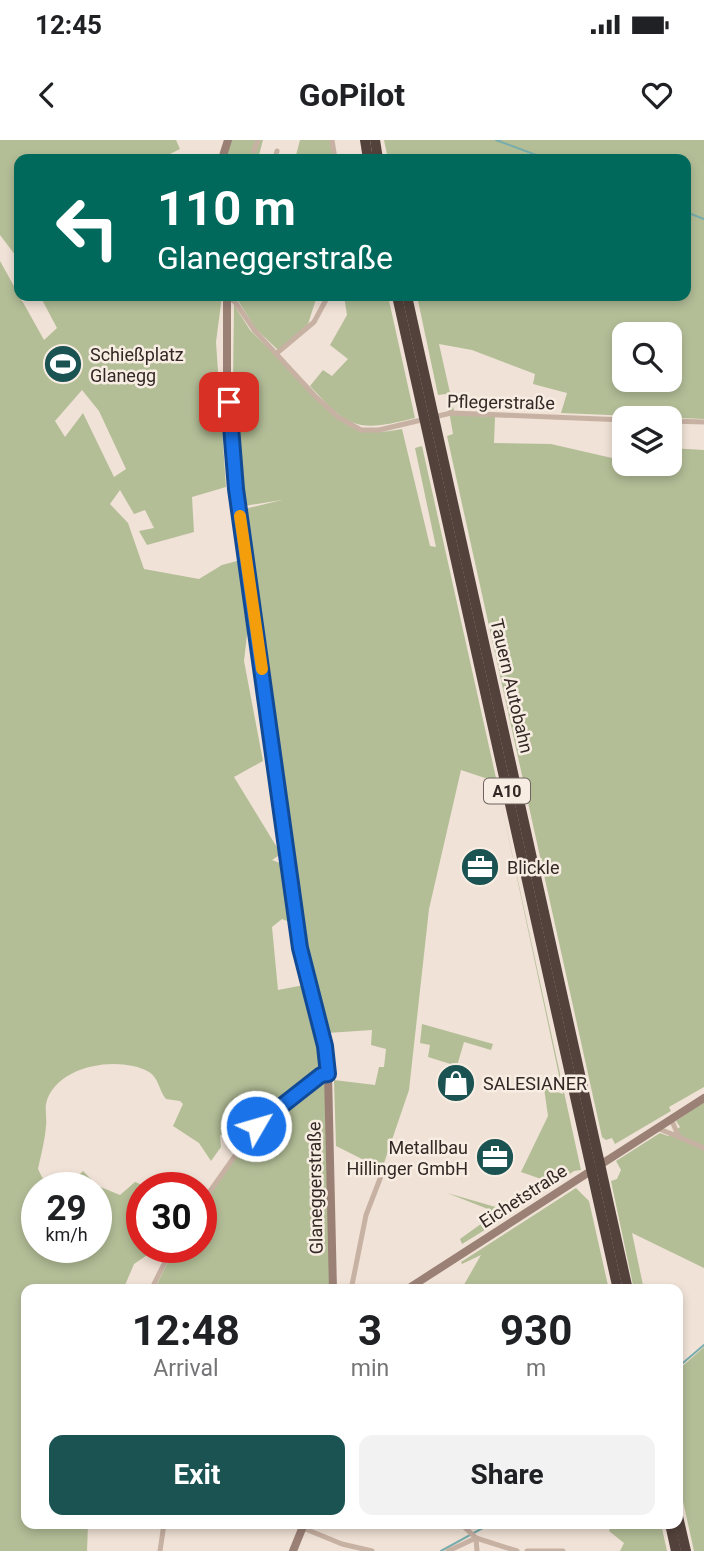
<!DOCTYPE html>
<meta charset="utf-8">
<style>
:root{--surface:#fff;--page:#f2f2f2;--text:#202124;--muted:#757577;--accent:#1b5353}
body{margin:0;font-family:Roboto,sans-serif;background:var(--page);color:var(--text);height:100vh;display:flex;flex-direction:column;font-size:26px;white-space:nowrap}
*{box-sizing:border-box;margin:0}
p{font-size:23px;color:var(--muted)}
.icon{flex:none;width:38px;height:38px;fill:none;stroke:currentColor;stroke-width:2;stroke-linecap:round;stroke-linejoin:round}
.map{position:relative;flex:1;overflow:hidden}
.panel{position:absolute;left:21px;top:1144px;width:662px;height:245px;display:flex;flex-direction:column;background:var(--surface);border-radius:14px;box-shadow:0 4px 10px #0003}
.panel>*{flex:none}
.hud{position:absolute;left:14px;top:14px;width:677px;height:147px;border-radius:14px;box-shadow:0 4px 10px #0003;background:#00695c;color:#fff;overflow:hidden}
.buttons{position:absolute;left:612px;top:182px;display:grid;gap:14px}
.buttons a{display:grid;place-items:center;width:70px;height:70px;border-radius:14px;background:var(--surface);box-shadow:0 4px 10px #0003;font-size:35px}
.speed{position:absolute;left:21px;top:1032px;display:flex;gap:14px;font-size:35px;font-weight:700;text-align:center}
.speed>*{display:grid;place-content:center;width:91px;height:91px;border-radius:50%;background:var(--surface);box-shadow:0 4px 10px #0003;line-height:1}
.speed small{font-size:18px;font-weight:400}
.speed .limit{border:10px solid #d22;background:#fff;color:#111}
.pin{position:absolute;display:grid;place-items:center;width:60px;height:60px;color:#fff;margin:-30px;border-radius:14px;box-shadow:0 4px 10px #0006}
.me{position:absolute;width:77px;margin:-38px;rotate:52deg;stroke-linejoin:round;filter:drop-shadow(0 0 5px #0008)}
.turn{display:flex;align-items:center;gap:24px;height:147px;padding:0 28px;font-size:32px}
.turn .icon{width:91px;height:91px;stroke-width:2.5}
.turn b{display:block;font-size:49px;line-height:60px}
.eta{display:flex;justify-content:space-evenly;align-items:center;height:119px;text-align:center}
.eta b{font-size:42px;font-weight:700;line-height:49px}
.action{display:flex;gap:14px;margin-top:auto;padding:14px 28px}
.action a{flex:1;height:80px;border-radius:14px;background:var(--accent);color:#fff;font-size:28px;font-weight:700;line-height:80px;text-align:center}
.action a+a{background:var(--page);color:var(--text)}
.status{display:flex;justify-content:space-between;align-items:center;height:49px;padding:0 35px;background:var(--surface);direction:ltr}
.status svg{height:19px;fill:currentColor}
header{display:flex;justify-content:space-between;align-items:center;height:91px;padding:0 28px;background:var(--surface);font-size:32px;font-weight:700}
.map>svg:first-child{display:block}
</style>
<div class="status"><b>12:45</b><svg viewBox="0 0 49 12"><path d="M0 12V9h3v3zM5 12V6h3v6zM10 12V3h3v9zM15 12V0h3v12zM26 1h20v11H26zM47 4h2v5h-2z"/></svg></div>
<header><svg class="icon" aria-label="back" viewBox="0 0 24 24"><path d="M15 5l-7 7 7 7"/></svg>GoPilot<svg class="icon" aria-label="heart" viewBox="0 0 24 24"><path d="M12 20l-8-8c-3-5 5-10 8-4 3-6 11-1 8 4z"/></svg></header>
<div class="map">
<svg width="704" height="1411" viewBox="0 0 704 1411">
<rect width="100%" height="100%" fill="#f0e2d6"/>
<!-- green -->
<g fill="#b3be97" fill-rule="evenodd">
<path d="M 0,0 L 176,0 L 180,9 L 160,19 L 19,19 L 19,120 L 0,95 Z"/>
<path d="M 231,0 L 263,0 L 258,19 L 227,16 Z"/>
<path d="M 300,0 L 331,0 L 333,19 L 295,19 Z"/>
<path d="M 384,0 L 704,0 L 704,279 L 561,273 L 567,253 L 533,244 L 535,234 L 472,210 L 439,204 L 455,275 L 495,277 L 494,303 L 551,304 L 625,321 L 625,324 L 670,324 L 670,308 L 704,310 L 704,947 L 669,967 L 671,971 L 615,1004 L 612,998 L 606,1000 L 602,997 L 447,296 L 453,294 L 446,254 L 438,255 L 417,156 L 686,156 L 686,19 L 388,19 ZM 625,194 L 670,194 L 670,240 L 625,240 Z"/>
<path d="M 0,121 L 44,200 L 57,188 L 40,156 L 222,156 L 216,202 L 226,347 L 192,357 L 194,392 L 147,405 L 139,391 L 154,388 L 145,370 L 134,374 L 120,350 L 110,364 L 128,383 L 144,429 L 199,439 L 222,425 L 237,421 L 243,439 L 254,443 L 244,369 L 282,360 L 244,366 L 233,243 L 234,165 L 250,190 L 342,282 C 363,295 378,293 402,289 L 430,406 L 436,407 L 415,308 L 422,306 L 496,638 L 491,640 L 461,630 L 429,769 L 409,950 L 382,1029 L 336,1006 L 334,940 L 375,945 L 379,927 L 384,927 L 386,909 L 371,905 L 372,890 L 327,893 L 307,820 L 261,488 L 249,477 L 244,521 L 263,621 L 234,637 L 281,714 L 272,720 L 288,726 L 295,784 L 282,779 L 272,787 L 278,850 L 304,845 L 324,925 L 274,966 L 262,966 L 229,995 L 220,995 L 221,1007 L 211,1021 L 199,1003 L 173,986 L 183,964 L 180,961 L 166,959 C 159,951 159,938 149,932 C 119,915 55,925 46,964 C 45,971 47,979 46,986 C 45,1000 41,1015 38,1029 L 44,1041 L 60,1048 L 37,1048 L 37,1108 L 96,1108 L 96,1048 L 66,1048 L 83,1031 L 98,1046 L 120,1055 L 135,1042 L 150,1048 L 142,1048 L 142,1108 L 162,1108 L 163,1111 L 156,1109 L 134,1124 L 123,1150 L 26,1150 L 26,1384 L 88,1384 L 87,1411 L 0,1411 ZM 82,250 L 99,271 L 126,329 L 114,337 L 83,273 L 65,297 L 55,281 Z"/>
<path d="M 235,156 L 317,156 L 308,184 L 278,210 L 256,189 Z"/>
<path d="M 344,156 L 388,156 L 415,278 C 358,292 350,290 310,246 L 323,230 L 332,236 L 348,219 L 330,205 L 347,175 Z"/>
<path d="M 501,663 L 581,1030 L 574,1031 L 524,1065 L 518,1063 L 518,1057 L 544,1040 L 521,1032 L 548,976 L 544,948 L 563,954 Z"/>
<path d="M 422,884 L 493,904 L 491,910 L 464,902 L 457,926 L 428,917 L 430,905 L 420,903 Z"/>
<path d="M 320,941 L 325,944 L 330,1150 L 154,1150 L 175,1108 L 201,1108 L 201,1068 L 248,1000 L 263,985 Z"/>
<path d="M 704,962 L 704,1128 L 632,1093 L 644,1150 L 634,1150 L 611,1041 L 617,1039 L 621,1030 L 616,1021 L 660,993 L 668,996 L 680,987 L 676,981 Z"/>
<path d="M 576,1048 L 589,1061 L 609,1150 L 461,1150 L 481,1115 L 462,1124 L 461,1122 Z"/>
<path d="M 447,1053 L 499,1068 L 506,1077 L 462,1104 L 460,1099 L 492,1076 L 493,1071 Z"/>
<path d="M 704,1207 L 704,1411 L 694,1411 L 677,1334 L 677,1231 Z"/>
<path d="M 612,1384 L 661,1384 L 667,1411 L 620,1411 L 624,1403 L 609,1391 Z"/>
</g>
<g fill="none" stroke-linecap="round" stroke-linejoin="round">
<!-- stream -->
<g stroke="#76acac" stroke-width="2">
<path d="M 496,0 L 547,19"/>
<path d="M 686,72 L 704,79"/>
<path d="M 677,1228 L 704,1205"/>
<path d="M 441,1411 L 490,1384"/>
</g>
<!-- street -->
<g stroke="#c7b1a3" stroke-width="5">
<path d="M 332,0 L 335,19"/>
<path d="M 254,11 L 258,0"/>
<path d="M 275,19 L 277,11"/>
<path d="M 227,156 L 235,162 L 255,191 L 315,256 L 338,277 L 361,290 L 379,290 L 451,273 L 625,280"/>
<path d="M 277,213 L 314,182 L 328,156"/>
<path d="M 670,281 L 704,282"/>
<path d="M 671,979 L 679,997 L 704,1008"/>
<path d="M 657,988 L 679,997"/>
<path d="M 201,1064 L 256,986 L 321,935 L 328,934"/>
<path d="M 151,1150 L 172,1108"/>
<path d="M 351,1150 L 366,1075 L 383,1031"/>
<path d="M 461,1384 L 476,1398 L 517,1411"/>
<path d="M 303,1388 L 342,1404 L 372,1411"/>
<path d="M 476,1398 L 477,1411"/>
<path d="M 160,1411 L 164,1384"/>
<path d="M 448,1411 L 476,1398"/>
<path d="M 527,1411 L 563,1411"/>
</g>
<!-- secondary -->
<g stroke="#9b8075" stroke-width="8">
<path d="M 222,19 L 228,0"/>
<path d="M 227,156 L 227,237 L 236,349 L 300,808 L 325,906 L 328,934 L 333,1150"/>
<path d="M 406,1150 L 704,958"/>
<path d="M 293,1411 L 304,1384"/>
</g>
<!-- highway -->
<g stroke="#53423c" stroke-width="10">
<path d="M 365,0 L 368,19"/>
<path d="M 375,0 L 378,19"/>
<path d="M 397,156 L 618,1150"/>
<path d="M 407,156 L 628,1150"/>
<path d="M 677,1372 L 686,1411"/>
<path d="M 670,1384 L 676,1411"/>
</g>
</g>
<g fill="none" stroke-linecap="round" stroke-linejoin="round">
<!-- route casing -->
<g stroke="#114b97" stroke-width="18">
<path id="route" d="M 229,262 L 236,349 L 300,808 L 325,906 L 328,934 L 321,935 L 256,986"/>
</g>
<!-- route -->
<use href="#route" stroke="#1a73e8" stroke-width="12"/>
<!-- slow -->
<path stroke="#f59e0b" stroke-width="12" d="M 240,376 L 262,529"/>
</g>
<!-- icons -->
<defs>
<g id="stadium-disc" transform="scale(2.0125)"><circle r="9.5" fill="#1b5353" stroke="#f8ede2"/><path d="M0-5a6.5 5 0 1 0 0 10a6.5 5 0 1 0 0-10ZM-3.5-1.8h7v3.6h-7Z" fill="#fff"/></g>
<g id="office-disc" transform="scale(2.0125)"><circle r="9.5" fill="#1b5353" stroke="#f8ede2"/><path d="M-6-3h4V-5.5h4V-3h4V5H-6ZM-1-4.5V-3h2v-1.5ZM-6 0V1H6V0Z" fill="#fff"/></g>
<g id="shop-disc" transform="scale(2.0125)"><circle r="9.5" fill="#1b5353" stroke="#f8ede2"/><path d="M-5-2.5h2.3a2.7 3.5 0 0 1 5.4 0H5L5.5 6h-11ZM-1.5-2.5h3a1.5 2.3 0 0 0-3 0Z" fill="#fff"/></g>
</defs>
<g fill-rule="evenodd">
<use href="#stadium-disc" x="63" y="224"/>
<use href="#office-disc" x="480" y="727"/>
<use href="#shop-disc" x="456" y="943"/>
<use href="#office-disc" x="495" y="1017"/>
</g>
<g text-anchor="middle" dominant-baseline="central" stroke-width="5" stroke-linejoin="round" paint-order="stroke">
<!-- shield labels -->
<rect fill="#f8ede2" stroke="#6e635e" stroke-width="2" x="484" y="638.5" width="46" height="25" rx="5"/>
<g font-size="16" font-weight="bold" fill="#332825">
<text x="507" y="651">A10</text>
</g>
<!-- poi labels -->
<g font-size="18" fill="#332825" stroke="#f8ede2" text-anchor="start">
<text x="90" y="214">Schießplatz<tspan x="90" dy="21">Glanegg</tspan></text>
<text x="507" y="727">Blickle</text>
<text x="483" y="943">SALESIANER</text>
<text x="468" y="1007" text-anchor="end">Metallbau<tspan x="468" dy="21">Hillinger GmbH</tspan></text>
</g>
<!-- street labels -->
<g font-size="18" fill="#332825" stroke="#f8ede2">
<text transform="translate(501 262) rotate(1)">Pflegerstraße</text>
<text transform="translate(512 546) rotate(77)">Tauern Autobahn</text>
<text transform="translate(315 1048) rotate(-91)">Glaneggerstraße</text>
<text transform="translate(523 1056) rotate(-33)">Eichetstraße</text>
</g>
</g>
</svg>
<div class="buttons">
<a><svg class="icon" aria-label="search" viewBox="0 0 24 24"><circle cx="10" cy="10" r="6"/><path d="M15 15l6 6"/></svg></a>
<a><svg class="icon" aria-label="layers" viewBox="0 0 24 24"><path d="M12 4l9 5-9 5-9-5zM3 14l9 5 9-5"/></svg></a>
</div>
<div class="speed"><div>29<small>km/h</small></div><div class="limit">30</div></div>
<div class="pin" style="left:229px;top:262px;background:#d93025"><svg class="icon" aria-label="arrive" viewBox="0 0 24 24"><path d="M6 21V4h12l-3 4 3 4H6"/></svg></div>
<svg class="me" style="left:256px;top:986px" viewBox="-20 -20 40 40"><circle r="17" fill="#1a73e8" stroke="#fff" stroke-width="3"/><path d="M0-11L8 9 0 5-8 9z" fill="#fff"/></svg>
<div class="hud">
<div class="turn"><svg class="icon" aria-label="left" viewBox="0 0 24 24"><path d="M17 20v-9H6M10 6l-5 5 5 5"/></svg><div><b>110 m</b>Glaneggerstraße</div></div>
</div>
<section class="panel">
<div class="eta">
<div><b>12:48</b><p>Arrival</p></div>
<div><b>3</b><p>min</p></div>
<div><b>930</b><p>m</p></div>
</div>
<div class="action"><a>Exit</a><a>Share</a></div>
</section>
</div>
